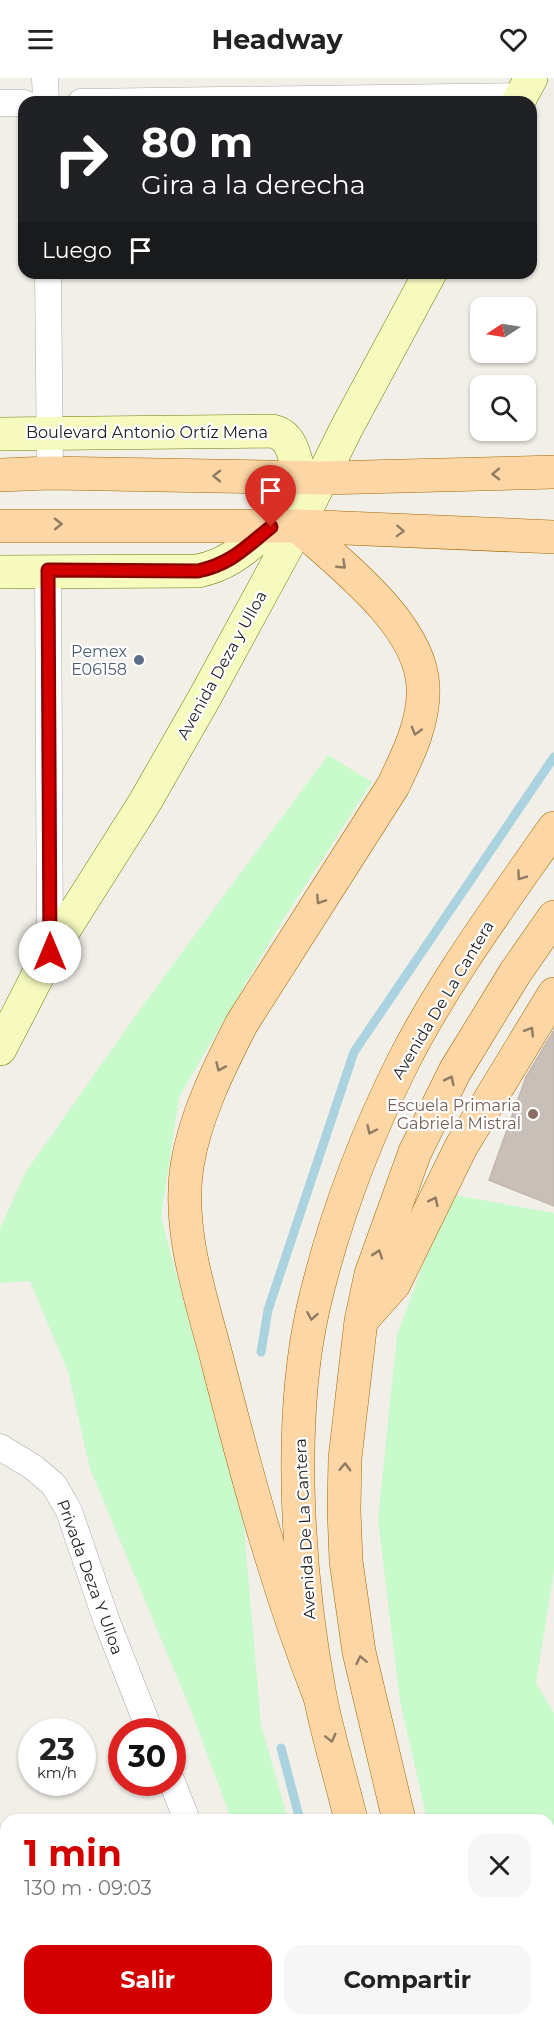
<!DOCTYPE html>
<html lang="es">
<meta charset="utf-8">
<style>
:root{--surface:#fff;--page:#f6f6f6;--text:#222;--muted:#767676;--accent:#d40000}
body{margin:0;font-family:Montserrat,sans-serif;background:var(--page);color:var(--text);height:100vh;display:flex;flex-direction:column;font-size:22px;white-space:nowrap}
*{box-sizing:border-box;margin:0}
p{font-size:20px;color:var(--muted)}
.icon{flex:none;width:33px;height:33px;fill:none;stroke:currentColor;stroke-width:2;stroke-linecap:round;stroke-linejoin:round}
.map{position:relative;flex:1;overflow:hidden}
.details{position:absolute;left:0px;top:1736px;width:555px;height:212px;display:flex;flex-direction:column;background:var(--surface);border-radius:18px 18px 0 0;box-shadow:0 2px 4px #0004}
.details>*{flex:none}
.banner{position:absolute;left:18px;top:18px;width:519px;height:183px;border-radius:18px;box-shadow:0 2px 4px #0004;background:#202124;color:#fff;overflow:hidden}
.needle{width:39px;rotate:258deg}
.buttons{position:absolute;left:470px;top:219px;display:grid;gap:12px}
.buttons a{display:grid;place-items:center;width:66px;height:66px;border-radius:12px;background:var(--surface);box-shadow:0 2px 4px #0004;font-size:30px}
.speed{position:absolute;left:18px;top:1640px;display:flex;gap:12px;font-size:30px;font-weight:700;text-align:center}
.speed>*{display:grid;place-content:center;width:78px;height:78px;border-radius:50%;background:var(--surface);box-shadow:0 2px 4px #0004;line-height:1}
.speed small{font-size:15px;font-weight:400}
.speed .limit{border:9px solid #d22;background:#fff;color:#111}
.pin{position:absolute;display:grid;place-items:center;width:51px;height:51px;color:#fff;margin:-62px -26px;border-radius:50% 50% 50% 0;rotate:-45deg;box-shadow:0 0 6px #0007}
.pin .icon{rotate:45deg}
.me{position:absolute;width:66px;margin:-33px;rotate:0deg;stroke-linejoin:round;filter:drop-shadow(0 0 4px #0008)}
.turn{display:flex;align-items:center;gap:21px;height:126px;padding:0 24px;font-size:27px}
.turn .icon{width:78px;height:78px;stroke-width:2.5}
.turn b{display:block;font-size:42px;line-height:51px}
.then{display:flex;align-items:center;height:57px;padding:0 24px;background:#0003;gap:12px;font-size:22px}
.round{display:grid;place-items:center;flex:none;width:63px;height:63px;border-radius:18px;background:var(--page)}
.head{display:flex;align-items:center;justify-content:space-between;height:102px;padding:0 24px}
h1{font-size:36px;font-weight:700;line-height:45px;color:var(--accent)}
.primary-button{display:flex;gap:12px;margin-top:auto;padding:12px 24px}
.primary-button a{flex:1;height:69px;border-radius:18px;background:var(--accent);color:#fff;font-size:24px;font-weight:700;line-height:69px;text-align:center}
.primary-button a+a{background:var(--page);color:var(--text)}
header{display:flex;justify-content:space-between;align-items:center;height:78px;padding:0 24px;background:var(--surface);font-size:27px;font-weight:700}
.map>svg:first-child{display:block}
</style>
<header><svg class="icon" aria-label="menu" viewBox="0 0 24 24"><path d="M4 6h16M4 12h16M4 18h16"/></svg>Headway<svg class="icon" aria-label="heart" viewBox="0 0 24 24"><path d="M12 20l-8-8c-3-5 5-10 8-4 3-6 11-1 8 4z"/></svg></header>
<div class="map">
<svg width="554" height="1946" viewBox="0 0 554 1946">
<rect width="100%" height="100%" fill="#f2efe9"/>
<!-- park -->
<g fill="#c8facc">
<path d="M 328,677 L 372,704 L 280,847 L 179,1019 L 161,1139 L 244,1449 L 261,1647 L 288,1741 L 231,1741 L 192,1635 L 90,1391 L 68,1294 L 30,1203 L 0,1205 L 0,1150 L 25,1095 L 143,927 Z"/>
<path d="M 449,1116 L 554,1135 L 554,1493 L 536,1605 L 554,1635 L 554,1946 L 520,1946 L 510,1941 L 549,1941 L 549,1742 L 427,1742 L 400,1623 L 378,1442 L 397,1257 Z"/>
</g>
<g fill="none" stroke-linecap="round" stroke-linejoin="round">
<!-- stream -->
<g stroke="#aad3df" stroke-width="9">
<path d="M 261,1274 L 268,1232 L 354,974 L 554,679"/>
<path d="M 281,1670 L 300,1742"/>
<path d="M 355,1941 L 357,1946"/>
</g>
</g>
<!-- building -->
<path fill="#c7bfb8" stroke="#c4b6ab" stroke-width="1.5" d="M 554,952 L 554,1128 L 489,1102 L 526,999 Z"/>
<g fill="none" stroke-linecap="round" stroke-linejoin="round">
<!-- lane casing -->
<g stroke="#a9a9a9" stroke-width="14">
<path id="lane" d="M 486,1941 L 494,1946"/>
</g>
<!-- street casing -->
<g stroke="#a9a9a9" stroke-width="27">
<g id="street">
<path d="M 45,0 L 46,24"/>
<path d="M 81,24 L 521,18"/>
<path d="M 0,25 L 24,25"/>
<path d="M 48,195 L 50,395"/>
<path d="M 48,492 L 50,874"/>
<path d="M 0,1369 L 33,1389 L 54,1407 L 69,1433 L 107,1544 L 150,1653"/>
<path d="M 172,1704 L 187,1742"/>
<path d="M 245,1941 L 246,1946"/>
</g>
</g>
<!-- secondary casing -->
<g stroke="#707d05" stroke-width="34">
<g id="secondary">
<path d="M 518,24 L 531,0"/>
<path d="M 0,356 L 272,353 C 293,357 295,381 300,399"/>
<path d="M 0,494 L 198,493 C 231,486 246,469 271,449"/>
<path d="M 0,971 L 50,874 L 145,724 L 205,619 L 298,448 L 346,351 L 430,195"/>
</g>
</g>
<!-- primary casing -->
<g stroke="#a06b00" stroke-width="34">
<g id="primary">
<path d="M 0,397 L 50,395 L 324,400 L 554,394"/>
<path d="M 0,448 L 298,448 L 554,459"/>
<path d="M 298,448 C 341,487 420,546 423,608 C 425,643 408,677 393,708 L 242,945 C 219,990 195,1038 187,1088 C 177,1154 202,1222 218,1285 C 247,1398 277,1510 320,1619"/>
<path d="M 362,1242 L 394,1206 L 461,1069 L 554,916"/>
<path d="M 351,1742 C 341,1700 328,1659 320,1618 C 298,1501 287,1347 313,1231 C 333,1144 364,1062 404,982 C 446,900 502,825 554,750"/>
<path d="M 399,1742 L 359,1574 L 346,1483 L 344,1432 L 345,1380 L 361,1243 L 371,1196 L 415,1074 L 455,993 L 515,895 L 554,839"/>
<path d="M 404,1941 L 405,1946"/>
<path d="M 450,1941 L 451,1946"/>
</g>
</g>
<!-- lane -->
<use href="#lane" stroke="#fff" stroke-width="12"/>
<!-- street -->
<use href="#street" stroke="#fff" stroke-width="26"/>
<!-- secondary -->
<use href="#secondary" stroke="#f7fabf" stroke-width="33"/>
<!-- primary -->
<use href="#primary" stroke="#fcd6a4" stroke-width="33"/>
</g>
<!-- one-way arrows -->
<defs><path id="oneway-chevron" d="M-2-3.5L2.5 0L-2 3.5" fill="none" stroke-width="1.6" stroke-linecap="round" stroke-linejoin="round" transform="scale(1.5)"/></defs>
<g stroke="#8f7c63">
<use href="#oneway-chevron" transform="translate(496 396) rotate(179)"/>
<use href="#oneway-chevron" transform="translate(217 398) rotate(-179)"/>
<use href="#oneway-chevron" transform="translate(58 446) rotate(-1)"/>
<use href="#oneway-chevron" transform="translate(400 453) rotate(2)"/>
<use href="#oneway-chevron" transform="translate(342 487) rotate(43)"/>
<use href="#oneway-chevron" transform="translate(416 653) rotate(106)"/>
<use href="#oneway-chevron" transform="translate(521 798) rotate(125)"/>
<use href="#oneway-chevron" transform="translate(320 822) rotate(123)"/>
<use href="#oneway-chevron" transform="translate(530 953) rotate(-58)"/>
<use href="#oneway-chevron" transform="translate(220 989) rotate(114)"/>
<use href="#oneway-chevron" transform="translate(450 1002) rotate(-64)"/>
<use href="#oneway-chevron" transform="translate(371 1052) rotate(115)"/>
<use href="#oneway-chevron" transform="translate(434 1123) rotate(-63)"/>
<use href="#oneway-chevron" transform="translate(378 1176) rotate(-71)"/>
<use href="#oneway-chevron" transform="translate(312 1238) rotate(100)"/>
<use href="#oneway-chevron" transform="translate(345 1389) rotate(-88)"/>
<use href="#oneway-chevron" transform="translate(361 1582) rotate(-102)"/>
<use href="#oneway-chevron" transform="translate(331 1660) rotate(76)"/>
</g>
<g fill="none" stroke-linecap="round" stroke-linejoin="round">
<!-- route casing -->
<g stroke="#8a0000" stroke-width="15">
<path id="route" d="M 50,874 L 48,492 L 198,493 C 231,486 246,469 271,449"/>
</g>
<!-- route -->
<use href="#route" stroke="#d40000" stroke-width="10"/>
</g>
<!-- markers -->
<circle fill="#5c6f8a" stroke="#fff" stroke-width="2" cx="139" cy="582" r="6"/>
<circle fill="#8d6e63" stroke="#fff" stroke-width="2" cx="533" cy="1036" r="6"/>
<g text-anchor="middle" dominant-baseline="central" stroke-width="4.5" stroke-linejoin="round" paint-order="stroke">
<!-- street labels -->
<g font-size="16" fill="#222" stroke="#fff">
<text x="147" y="354">Boulevard Antonio Ortíz Mena</text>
<text transform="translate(222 587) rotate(-61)">Avenida Deza y Ulloa</text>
<text transform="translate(443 922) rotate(-59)">Avenida De La Cantera</text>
<text transform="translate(305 1451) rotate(-93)">Avenida De La Cantera</text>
<text transform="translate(90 1499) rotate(70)">Privada Deza Y Ulloa</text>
</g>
<!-- service labels -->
<g font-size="16" fill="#4e5e75" stroke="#fff" text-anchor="end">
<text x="127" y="573">Pemex<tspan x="127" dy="18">E06158</tspan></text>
</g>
<!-- education labels -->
<g font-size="16" fill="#785e54" stroke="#fff" text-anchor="end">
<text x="521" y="1027">Escuela Primaria<tspan x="521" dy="18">Gabriela Mistral</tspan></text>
</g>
</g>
</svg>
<div class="buttons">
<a><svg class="needle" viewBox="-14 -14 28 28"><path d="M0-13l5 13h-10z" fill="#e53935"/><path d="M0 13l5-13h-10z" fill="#767676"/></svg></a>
<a><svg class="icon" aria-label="search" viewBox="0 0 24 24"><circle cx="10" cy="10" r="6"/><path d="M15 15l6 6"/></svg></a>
</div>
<div class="speed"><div>23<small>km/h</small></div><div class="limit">30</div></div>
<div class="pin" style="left:271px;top:449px;background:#d93025"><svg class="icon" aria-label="arrive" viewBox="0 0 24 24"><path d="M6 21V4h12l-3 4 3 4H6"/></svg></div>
<svg class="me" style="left:50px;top:874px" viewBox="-20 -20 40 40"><circle r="19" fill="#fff"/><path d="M0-13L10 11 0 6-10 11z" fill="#d40000"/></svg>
<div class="banner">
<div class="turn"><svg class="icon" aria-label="right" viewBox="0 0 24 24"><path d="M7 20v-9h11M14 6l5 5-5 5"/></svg><div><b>80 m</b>Gira a la derecha</div></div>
<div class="then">Luego<svg class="icon" aria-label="arrive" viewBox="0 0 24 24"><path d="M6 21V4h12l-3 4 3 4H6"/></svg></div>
</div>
<section class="details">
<div class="head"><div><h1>1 min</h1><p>130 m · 09:03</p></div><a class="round"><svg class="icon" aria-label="close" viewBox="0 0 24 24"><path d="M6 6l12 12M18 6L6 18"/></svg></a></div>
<div class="primary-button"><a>Salir</a><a>Compartir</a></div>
</section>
</div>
